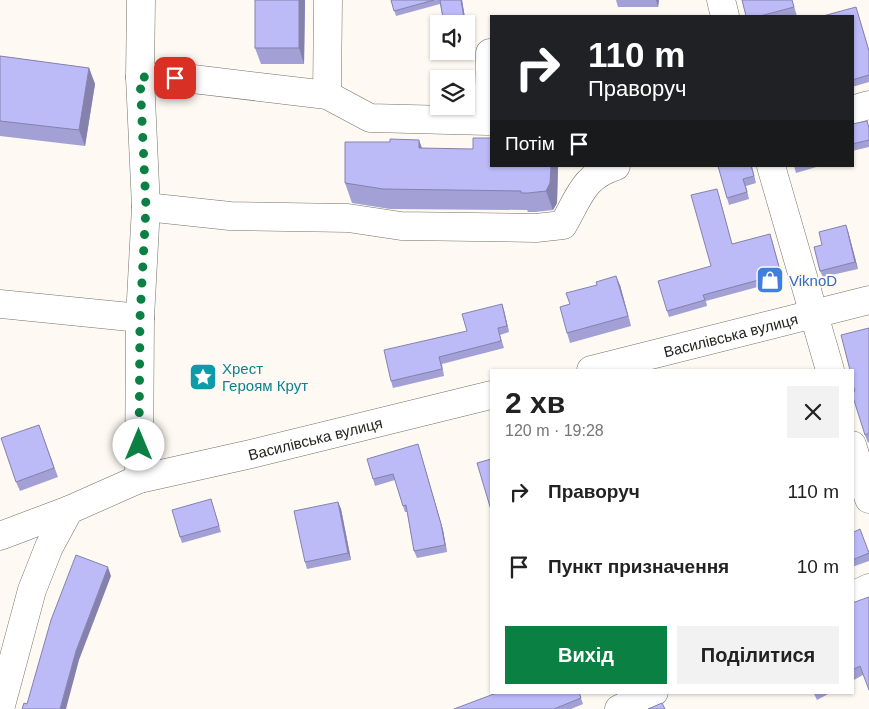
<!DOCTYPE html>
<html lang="uk">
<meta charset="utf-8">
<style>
:root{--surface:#fff;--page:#f2f2f2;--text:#222;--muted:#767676;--accent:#0b8043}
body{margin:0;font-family:Arial,sans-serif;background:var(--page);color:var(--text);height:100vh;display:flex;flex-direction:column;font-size:19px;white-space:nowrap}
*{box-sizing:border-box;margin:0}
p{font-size:16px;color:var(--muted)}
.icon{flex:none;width:28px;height:28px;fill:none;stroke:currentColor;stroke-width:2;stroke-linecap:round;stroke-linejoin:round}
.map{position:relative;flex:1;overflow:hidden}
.details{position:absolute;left:490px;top:369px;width:364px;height:325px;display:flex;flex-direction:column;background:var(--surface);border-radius:0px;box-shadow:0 1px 4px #0004}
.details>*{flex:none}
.guide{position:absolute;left:490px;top:15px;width:364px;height:152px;border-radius:0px;box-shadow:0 1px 4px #0004;background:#202124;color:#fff;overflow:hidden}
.fabs{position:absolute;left:430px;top:15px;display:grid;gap:10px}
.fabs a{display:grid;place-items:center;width:45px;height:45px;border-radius:0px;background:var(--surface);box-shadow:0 1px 4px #0004;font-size:25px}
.pin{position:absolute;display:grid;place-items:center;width:42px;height:42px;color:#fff;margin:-21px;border-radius:10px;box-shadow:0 2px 8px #0006}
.me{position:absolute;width:55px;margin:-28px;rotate:0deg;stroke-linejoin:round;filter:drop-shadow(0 0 4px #0008)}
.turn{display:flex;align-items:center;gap:18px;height:105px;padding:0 15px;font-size:22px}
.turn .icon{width:65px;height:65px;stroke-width:2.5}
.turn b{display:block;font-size:35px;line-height:42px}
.then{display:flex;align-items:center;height:48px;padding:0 15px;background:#0003;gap:10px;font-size:19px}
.round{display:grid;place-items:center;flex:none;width:52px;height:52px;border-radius:0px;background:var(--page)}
.head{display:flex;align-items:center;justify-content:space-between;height:85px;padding:0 15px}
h1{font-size:30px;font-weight:700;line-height:38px}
.primary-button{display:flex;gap:10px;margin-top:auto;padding:10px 15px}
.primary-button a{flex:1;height:58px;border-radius:0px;background:var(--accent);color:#fff;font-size:20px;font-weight:700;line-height:58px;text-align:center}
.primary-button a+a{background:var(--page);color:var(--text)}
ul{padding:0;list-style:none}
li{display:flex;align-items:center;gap:15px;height:75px;padding:0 15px}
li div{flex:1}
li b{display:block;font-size:19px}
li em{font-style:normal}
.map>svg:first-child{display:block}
</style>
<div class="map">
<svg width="869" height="709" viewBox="0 0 869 709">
<rect width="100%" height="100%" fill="#fefaf3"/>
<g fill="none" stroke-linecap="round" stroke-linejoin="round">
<!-- minor casing -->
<g stroke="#73716a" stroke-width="29">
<g id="minor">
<path d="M 721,0 L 725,16"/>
<path d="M 140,77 L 193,79 L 327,95 L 370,118 L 488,121 L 490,53 L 491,53"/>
<path d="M 327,95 L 328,0"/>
<path d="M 852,110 L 869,105"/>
<path d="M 771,166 L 830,370"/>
<path d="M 146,207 L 230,216 L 348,218 L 401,226 L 536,228 L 563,225 C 579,198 583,176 616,166"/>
<path d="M 0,304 L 140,318"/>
<path d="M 852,445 L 869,499"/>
<path d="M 139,479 L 140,318 L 146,207 L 140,77 L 141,0"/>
<path d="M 0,536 L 69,510"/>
<path d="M 852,596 L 869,588"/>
<path d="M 619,709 L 654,692"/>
</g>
</g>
<!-- major casing -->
<g stroke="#73716a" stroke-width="29">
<g id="major">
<path id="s1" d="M 591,370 L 869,300"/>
<path id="s2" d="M 0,709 L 32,590 L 49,547 L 69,510 L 139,479 L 251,454 L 491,395"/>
</g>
</g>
<!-- minor -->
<use href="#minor" stroke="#fff" stroke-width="28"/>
<!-- major -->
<use href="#major" stroke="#fff" stroke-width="28"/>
</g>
<!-- wall -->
<g fill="#a2a0d4">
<path d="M 255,0 L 305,0 L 304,64 L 261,64 L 255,48 Z"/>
<path d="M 391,0 L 462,0 L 466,24 L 444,24 L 440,4 L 396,16 Z"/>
<path d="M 616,0 L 659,0 L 658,7 L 618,7 Z"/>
<path d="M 742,0 L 792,0 L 797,16 L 746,16 Z"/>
<path d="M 858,13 L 869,50 L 869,82 L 852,87 L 852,16 Z"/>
<path d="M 0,56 L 89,68 L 95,84 L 85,146 L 0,136 Z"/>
<path d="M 852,124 L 869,126 L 869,147 L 852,151 Z"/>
<path d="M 422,148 L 558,166 L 557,203 L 553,210 L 535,212 L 528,212 L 527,210 L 390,209 L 352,203 L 345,183 Z"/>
<path d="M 718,166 L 752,166 L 756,183 L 746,186 L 749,199 L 729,205 Z"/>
<path d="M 794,166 L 820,166 L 796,173 Z"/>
<path d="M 719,195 L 732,244 L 772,240 L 783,280 L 706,301 L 707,306 L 669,317 L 667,311 L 711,266 Z"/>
<path d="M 848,231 L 858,269 L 823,277 L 820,271 Z"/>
<path d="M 620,285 L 631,326 L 570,343 L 567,333 L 570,304 Z"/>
<path d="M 502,304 L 509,332 L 500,335 L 504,348 L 442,364 L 444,376 L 393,388 L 391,381 L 467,331 Z"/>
<path d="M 869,328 L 869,442 L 868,443 L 865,435 L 855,391 Z"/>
<path d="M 39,425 L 58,477 L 20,491 L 16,482 Z"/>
<path d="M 420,451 L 443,530 L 447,552 L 417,558 L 414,551 L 407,512 L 405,512 L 403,506 L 395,480 L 375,486 L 373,479 Z"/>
<path d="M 211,499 L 221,532 L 182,543 L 180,537 Z"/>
<path d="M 338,502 L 341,509 L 351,560 L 307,569 L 305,562 Z"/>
<path d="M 852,533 L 869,551 L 869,561 L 852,567 Z"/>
<path d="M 852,603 L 863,675 L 852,681 Z"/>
<path d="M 579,692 L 583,704 L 571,709 L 454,709 Z"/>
<path d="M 813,692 L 832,692 L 817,700 Z"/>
</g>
<!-- shaded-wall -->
<g fill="#8482ad">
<path d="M 299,0 L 305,0 L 304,64 L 299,48 Z"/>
<path d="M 461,0 L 462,0 L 466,24 L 465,24 Z"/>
<path d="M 656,0 L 659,0 L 658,7 Z"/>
<path d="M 89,68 L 95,84 L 85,146 L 79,130 Z"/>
<path d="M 419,140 L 426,159 L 419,148 Z"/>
<path d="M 551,166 L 558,166 L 557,203 L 553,210 L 546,191 Z"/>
<path d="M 846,225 L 848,231 L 858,269 L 855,262 Z"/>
<path d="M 616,276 L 620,285 L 631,326 Z"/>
<path d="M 502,304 L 504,310 L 509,332 L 507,326 Z"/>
<path d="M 418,444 L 443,530 L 447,552 L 445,545 Z"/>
<path d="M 338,502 L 341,509 L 351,560 L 348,553 Z"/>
<path d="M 108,567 L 111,576 L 79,660 L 66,709 L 60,709 L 76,651 Z"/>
</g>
<!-- building -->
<g fill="#bcbaf7" stroke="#8482ad">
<rect x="255" y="0" width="44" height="48"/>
<path d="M 391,0 L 434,0 L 394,11 Z"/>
<path d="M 440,0 L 461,0 L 465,24 L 444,24 Z"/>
<path d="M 742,0 L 792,0 L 794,7 L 760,16 L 746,16 Z"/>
<path d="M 856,7 L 869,51 L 869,75 L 852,80 L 852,16 L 823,16 Z"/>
<path d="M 0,56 L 89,68 L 79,130 L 0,121 Z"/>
<path d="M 867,121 L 869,128 L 869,140 L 852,144 L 852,124 Z"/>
<path d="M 473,138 L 491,138 L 491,166 L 551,166 L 550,183 L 546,191 L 528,193 L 521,193 L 521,191 L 383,189 L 345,183 L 345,142 L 390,142 L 390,139 L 419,140 L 419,148 L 473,149 Z"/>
<path d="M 718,166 L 751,166 L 754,176 L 743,179 L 747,192 L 727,198 Z"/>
<path d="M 717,189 L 732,244 L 770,234 L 781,274 L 703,295 L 705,300 L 667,311 L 658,281 L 711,266 L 691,195 Z"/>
<path d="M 846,225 L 855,262 L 820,271 L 814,247 L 822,245 L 819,232 Z"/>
<path d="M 616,276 L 628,316 L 567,333 L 560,307 L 570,304 L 566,293 L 597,285 L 596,282 Z"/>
<path d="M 502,304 L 507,326 L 498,328 L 501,341 L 439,357 L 442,369 L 391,381 L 384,350 L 467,331 L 462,314 Z"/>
<path d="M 869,328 L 869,433 L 865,435 L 852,394 L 852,392 L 855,391 L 852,381 L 852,370 L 850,370 L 841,335 Z"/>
<path d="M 39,425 L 54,468 L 16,482 L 1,438 Z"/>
<path d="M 418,444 L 441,524 L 445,545 L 414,551 L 406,505 L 403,506 L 393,474 L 373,479 L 367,459 Z"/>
<path d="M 491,459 L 491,510 L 477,463 Z"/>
<path d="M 211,499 L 219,526 L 180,537 L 172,510 Z"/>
<path d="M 338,502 L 348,553 L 305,562 L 294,511 Z"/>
<path d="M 860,529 L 869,553 L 852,560 L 852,533 Z"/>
<path d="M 76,555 L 108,567 L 76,651 L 60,709 L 22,709 L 24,703 L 27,704 L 51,620 Z"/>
<path d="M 869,597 L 869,690 L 860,666 L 852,670 L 852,603 Z"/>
<path d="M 499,692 L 579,692 L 581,698 L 554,709 L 454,709 Z"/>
<path d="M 662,703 L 665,709 L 648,709 Z"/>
</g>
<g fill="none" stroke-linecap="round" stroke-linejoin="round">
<!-- route -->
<path stroke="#0b8043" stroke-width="9" stroke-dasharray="0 16.2" d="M 139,445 L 140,318 L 146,207 L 140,77 L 175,78"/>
</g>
<!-- icons -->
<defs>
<g id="shop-square" transform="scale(1.4375)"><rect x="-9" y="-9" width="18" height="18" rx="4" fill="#3f7fe0" stroke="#fefaf3"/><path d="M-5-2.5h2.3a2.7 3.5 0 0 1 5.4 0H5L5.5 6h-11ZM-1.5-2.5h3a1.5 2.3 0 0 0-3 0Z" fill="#fff"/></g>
<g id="sight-square" transform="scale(1.4375)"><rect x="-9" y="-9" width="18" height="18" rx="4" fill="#0f9aa8" stroke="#fefaf3"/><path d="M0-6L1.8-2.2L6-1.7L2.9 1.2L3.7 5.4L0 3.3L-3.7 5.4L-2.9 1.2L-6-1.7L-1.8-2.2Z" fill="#fff"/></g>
</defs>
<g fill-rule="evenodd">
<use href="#shop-square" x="770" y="280"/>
<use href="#sight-square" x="203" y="377"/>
</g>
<g text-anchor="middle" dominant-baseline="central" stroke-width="4" stroke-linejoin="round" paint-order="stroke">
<!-- shop labels -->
<g font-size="15" fill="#366cbe" stroke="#fefaf3" text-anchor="start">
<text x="789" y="280">ViknoD</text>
</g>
<!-- street labels -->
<g font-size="15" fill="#262422" stroke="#fefaf3">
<text stroke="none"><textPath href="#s1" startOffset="144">Василівська вулиця</textPath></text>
<text stroke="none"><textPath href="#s2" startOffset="469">Василівська вулиця</textPath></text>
</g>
<!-- culture labels -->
<g font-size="15" fill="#0d838f" stroke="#fefaf3" text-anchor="start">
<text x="222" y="368">Хрест<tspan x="222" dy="17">Героям Крут</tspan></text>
</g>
</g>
</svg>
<div class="fabs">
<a><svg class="icon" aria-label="sound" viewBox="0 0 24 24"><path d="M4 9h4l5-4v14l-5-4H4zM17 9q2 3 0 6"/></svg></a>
<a><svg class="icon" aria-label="layers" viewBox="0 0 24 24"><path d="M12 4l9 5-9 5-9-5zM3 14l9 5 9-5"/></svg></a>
</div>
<div class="pin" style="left:175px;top:78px;background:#d93025"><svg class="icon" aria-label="arrive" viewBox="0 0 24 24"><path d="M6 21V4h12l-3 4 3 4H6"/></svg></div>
<svg class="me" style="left:139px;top:445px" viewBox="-20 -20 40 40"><circle r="19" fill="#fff"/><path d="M0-13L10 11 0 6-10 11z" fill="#0b8043"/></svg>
<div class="guide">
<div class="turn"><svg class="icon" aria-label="right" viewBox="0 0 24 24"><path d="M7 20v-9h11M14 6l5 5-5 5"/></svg><div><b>110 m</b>Праворуч</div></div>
<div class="then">Потім<svg class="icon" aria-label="arrive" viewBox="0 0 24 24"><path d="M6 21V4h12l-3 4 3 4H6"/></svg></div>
</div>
<section class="details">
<div class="head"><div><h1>2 хв</h1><p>120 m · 19:28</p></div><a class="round"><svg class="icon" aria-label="close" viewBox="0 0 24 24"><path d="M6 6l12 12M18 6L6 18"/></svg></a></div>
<ul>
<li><svg class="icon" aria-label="right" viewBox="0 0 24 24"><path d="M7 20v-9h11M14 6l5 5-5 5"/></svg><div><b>Праворуч</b></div><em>110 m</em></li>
<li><svg class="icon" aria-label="arrive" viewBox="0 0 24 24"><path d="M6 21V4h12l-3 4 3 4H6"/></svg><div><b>Пункт призначення</b></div><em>10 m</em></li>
</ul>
<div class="primary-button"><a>Вихід</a><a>Поділитися</a></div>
</section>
</div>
